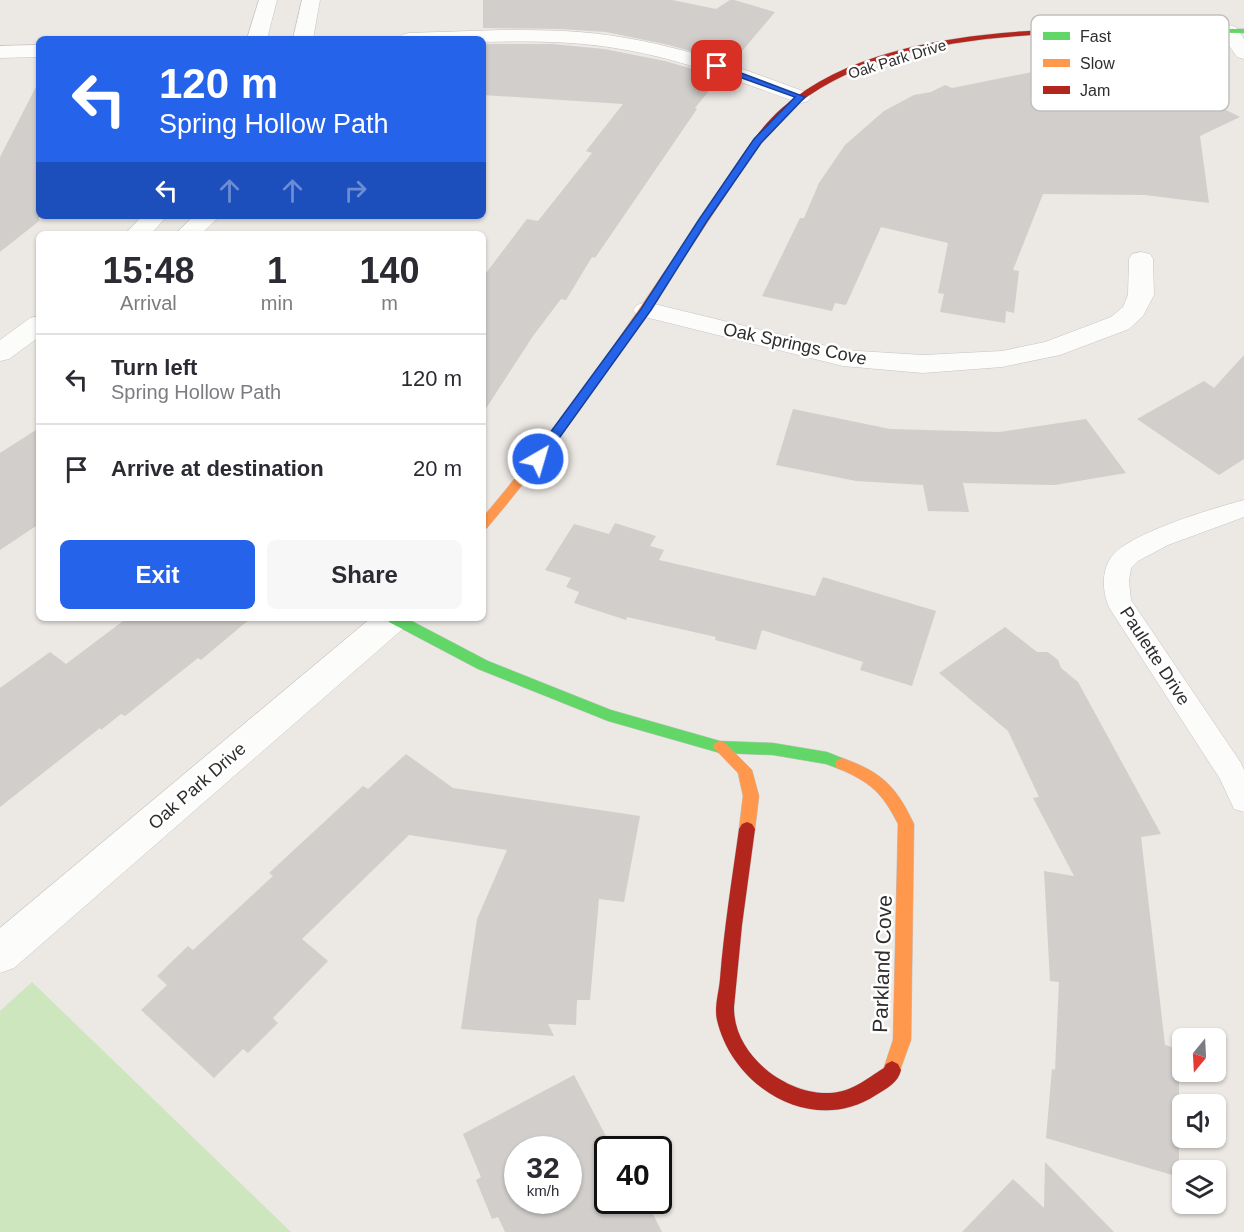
<!DOCTYPE html>
<style>
:root{--surface:#fff;--page:#f7f7f7;--text:#2b2b33;--muted:#7c7c81;--line:#e1e1e2;--accent:#2563eb}
body{margin:0;font-family:Arial,sans-serif;background:var(--page);color:var(--text);height:100vh;display:flex;flex-direction:column;font-size:22px;white-space:nowrap}
*{box-sizing:border-box;margin:0}
p{font-size:20px;color:var(--muted)}
.icon{flex:none;width:33px;height:33px;fill:none;stroke:currentColor;stroke-width:2;stroke-linecap:round;stroke-linejoin:round}
.map{position:relative;flex:1;overflow:hidden}
.sheet{position:absolute;left:36px;top:231px;width:450px;height:390px;display:flex;flex-direction:column;background:var(--surface);border-radius:9px;box-shadow:0 2px 4px #0004}
.sheet>*{flex:none}
.banner{position:absolute;left:36px;top:36px;width:450px;height:183px;border-radius:9px;box-shadow:0 2px 4px #0004;background:#2563eb;color:#fff;overflow:hidden}
.needle{width:39px;rotate:198deg}
.controls{position:absolute;left:1172px;top:1028px;display:grid;gap:12px}
.controls a{display:grid;place-items:center;width:54px;height:54px;border-radius:9px;background:var(--surface);box-shadow:0 2px 4px #0004;font-size:30px}
.speed{position:absolute;left:504px;top:1136px;display:flex;gap:12px;font-size:30px;font-weight:700;text-align:center}
.speed>*{display:grid;place-content:center;width:78px;height:78px;border-radius:50%;background:var(--surface);box-shadow:0 2px 4px #0004;line-height:1}
.speed small{font-size:15px;font-weight:400}
.speed .limit{border:3px solid #111;border-radius:9px;background:#fff;color:#111}
.pin{position:absolute;display:grid;place-items:center;width:51px;height:51px;color:#fff;margin:-26px;border-radius:12px;box-shadow:0 3px 9px #0006}
.me{position:absolute;width:66px;margin:-33px;rotate:38deg;stroke-linejoin:round;filter:drop-shadow(0 0 4px #0008)}
.turn{display:flex;align-items:center;gap:21px;height:126px;padding:0 24px;font-size:27px}
.turn .icon{width:78px;height:78px;stroke-width:2.5}
.turn b{display:block;font-size:42px;line-height:51px}
.lanes{display:flex;align-items:center;height:57px;padding:0 24px;background:#0003;justify-content:center;gap:30px;direction:ltr}
.lanes .off{opacity:.35}
.eta{display:flex;justify-content:space-evenly;align-items:center;height:102px;text-align:center}
.eta b{font-size:36px;font-weight:700;line-height:42px}
.action{display:flex;gap:12px;margin-top:auto;padding:12px 24px}
.action a{flex:1;height:69px;border-radius:9px;background:var(--accent);color:#fff;font-size:24px;font-weight:700;line-height:69px;text-align:center}
.action a+a{background:var(--page);color:var(--text)}
ul{padding:0;list-style:none}
li{display:flex;align-items:center;gap:18px;height:90px;padding:0 24px;border-top:2px solid var(--line)}
li div{flex:1}
li b{display:block;font-size:22px}
li em{font-style:normal}
.map>svg:first-child{display:block}
</style>
<div class="map">
<svg width="1244" height="1232" viewBox="0 0 1244 1232">
<rect width="100%" height="100%" fill="#ece8e4"/>
<!-- green -->
<path fill="#cee6be" d="M 32,982 L 291,1232 L 0,1232 L 0,1011 Z"/>
<!-- building -->
<g fill="#d1cecb" fill-rule="evenodd">
<path d="M 483,0 L 672,0 L 716,9 L 730,0 L 734,0 L 775,12 L 732,63 L 669,45 L 606,32 L 561,29 L 483,28 Z"/>
<path d="M 483,44 L 552,44 L 604,49 L 665,61 L 720,77 L 695,108 L 697,109 L 595,258 L 592,257 L 566,300 L 561,299 L 533,336 L 483,413 L 483,277 L 527,219 L 538,221 L 592,153 L 586,151 L 623,104 L 483,95 Z"/>
<path d="M 1143,50 L 1168,81 L 1240,117 L 1200,136 L 1209,203 L 1145,195 L 1043,194 L 1013,270 L 1019,271 L 1014,313 L 1006,311 L 1005,323 L 940,312 L 944,294 L 938,293 L 948,243 L 881,227 L 846,305 L 835,303 L 832,311 L 762,296 L 800,218 L 804,218 L 819,183 L 845,145 L 884,111 L 914,95 L 931,92 L 945,85 L 952,88 Z"/>
<path d="M 39,81 L 39,221 L 0,252 L 0,157 Z"/>
<path d="M 1244,355 L 1244,459 L 1219,475 L 1137,419 L 1204,381 L 1214,388 Z"/>
<path d="M 793,409 L 890,429 L 999,432 L 1086,419 L 1126,473 L 1055,485 L 963,483 L 969,512 L 928,511 L 923,485 L 856,481 L 776,465 Z"/>
<path d="M 39,428 L 39,524 L 0,550 L 0,453 Z"/>
<path d="M 615,523 L 656,536 L 650,546 L 664,550 L 659,560 L 815,596 L 823,577 L 936,611 L 912,686 L 860,670 L 863,662 L 762,630 L 756,650 L 715,640 L 716,637 L 627,617 L 626,620 L 574,603 L 579,592 L 566,587 L 571,578 L 545,570 L 574,524 L 609,534 Z"/>
<path d="M 127,618 L 251,618 L 201,660 L 198,658 L 125,716 L 121,714 L 101,730 L 100,728 L 0,807 L 0,688 L 50,652 L 66,664 Z"/>
<path d="M 1005,627 L 1037,652 L 1048,652 L 1058,660 L 1061,668 L 1078,682 L 1161,834 L 1141,837 L 1165,1045 L 1172,1047 L 1172,1077 L 1179,1079 L 1179,1177 L 1046,1138 L 1052,1069 L 1055,1070 L 1059,982 L 1050,981 L 1044,871 L 1074,876 L 1033,798 L 1039,797 L 1008,731 L 939,673 Z"/>
<path d="M 406,754 L 453,788 L 640,816 L 624,902 L 599,899 L 590,1000 L 577,1000 L 576,1025 L 548,1024 L 554,1036 L 461,1029 L 477,919 L 507,850 L 409,835 L 302,939 L 328,961 L 273,1018 L 278,1023 L 248,1053 L 243,1049 L 214,1078 L 141,1010 L 167,985 L 157,976 L 188,946 L 193,950 L 273,876 L 269,873 L 363,786 L 368,789 Z"/>
<path d="M 574,1075 L 611,1146 L 617,1144 L 620,1149 L 608,1149 L 608,1200 L 646,1200 L 662,1232 L 505,1232 L 498,1217 L 492,1219 L 476,1180 L 481,1177 L 463,1134 ZM 518,1149 L 568,1149 L 568,1200 L 518,1200 Z"/>
<path d="M 1045,1162 L 1114,1232 L 962,1232 L 1013,1179 L 1044,1208 Z"/>
</g>
<g fill="none" stroke-linecap="round" stroke-linejoin="round">
<!-- lane casing -->
<g stroke="#c5c4c5" stroke-width="1">
<path id="lane" d="M 1244,500 L 1244,517 L 1168,545 L 1138,561 L 1131,568 L 1129,581 L 1131,600 L 1241,763 L 1244,770 L 1244,812 L 1234,809 L 1220,779 L 1110,609 C 1102,593 1101,570 1112,556 C 1130,533 1214,508 1244,500 Z"/>
</g>
<!-- street casing -->
<g stroke="#c5c4c5" stroke-width="1">
<g id="street">
<path d="M 259,0 L 277,0 L 267,39 L 247,39 Z"/>
<path d="M 302,0 L 320,0 L 313,39 L 293,39 Z"/>
<path d="M 1229,25 L 1236,27 L 1244,39 L 1244,59 L 1237,57 L 1219,31 L 1222,27 Z"/>
<path d="M 501,30 C 541,30 581,30 620,37 C 685,47 747,70 808,93 L 811,97 L 808,101 L 801,103 L 794,101 C 737,81 681,59 621,49 C 576,41 529,41 483,42 L 483,39 L 399,39 L 402,35 L 409,33 Z"/>
<path d="M 39,45 L 39,57 L 0,58 L 0,46 Z"/>
<path d="M 142,216 L 167,216 L 151,234 L 125,234 Z"/>
<path d="M 194,216 L 220,216 L 201,234 L 175,234 Z"/>
<path d="M 1141,252 L 1150,254 L 1153,259 L 1154,295 L 1143,316 L 1129,329 L 1060,355 L 1002,367 L 923,373 L 843,366 L 637,315 L 633,310 L 637,305 L 646,302 L 843,350 L 923,355 L 1002,351 L 1045,342 L 1111,317 L 1123,307 L 1128,295 L 1129,259 L 1132,254 Z"/>
<path d="M 39,316 L 39,337 L 9,359 L 0,361 L 0,340 L 30,318 Z"/>
<path d="M 371,618 L 410,618 L 405,627 L 14,968 L 0,973 L 0,928 Z"/>
</g>
</g>
<!-- fast casing -->
<g stroke="#c5c4c5" stroke-width="1">
<g id="fast">
<path d="M 1138,28 L 1244,29 L 1244,33 L 1135,32 L 1134,30 Z"/>
<path d="M 387,618 L 406,618 L 488,661 L 611,710 L 720,741 L 773,743 L 827,752 L 847,760 L 849,764 L 847,768 L 842,770 L 826,764 L 773,755 L 720,753 L 608,721 L 478,669 L 389,622 Z"/>
</g>
</g>
<!-- slow casing -->
<g stroke="#c5c4c5" stroke-width="1">
<g id="slow">
<path d="M 725,182 L 733,184 C 654,303 579,419 487,528 L 483,530 L 483,517 C 573,411 647,297 725,182 Z"/>
<path d="M 720,741 L 725,743 L 752,770 L 759,796 L 755,829 L 752,834 L 747,836 L 742,834 L 739,829 L 743,796 L 738,773 L 713,747 L 715,743 Z"/>
<path d="M 842,758 C 882,772 896,786 914,824 L 911,1040 L 898,1076 L 892,1079 L 886,1076 L 883,1070 L 893,1040 L 898,824 C 882,792 870,782 837,768 L 835,764 L 837,760 Z"/>
</g>
</g>
<!-- jam casing -->
<g stroke="#c5c4c5" stroke-width="1">
<g id="jam">
<path d="M 1096,28 L 1138,28 L 1142,30 L 1138,32 C 1029,33 871,35 786,114 C 764,134 748,161 731,186 L 723,184 C 741,158 758,129 782,108 C 863,38 994,31 1096,28 Z"/>
<path d="M 747,822 L 752,824 L 755,829 L 742,925 L 734,1007 C 733,1054 785,1095 830,1093 C 852,1092 866,1079 884,1068 L 886,1064 L 892,1061 L 898,1064 L 901,1070 C 898,1083 887,1088 876,1095 C 814,1136 733,1089 717,1020 C 714,1007 719,992 720,979 C 724,929 732,879 739,829 L 742,824 Z"/>
</g>
</g>
<!-- lane -->
<use href="#lane" fill="#fcfcfb" fill-rule="evenodd"/>
<!-- street -->
<use href="#street" fill="#fcfcfb" fill-rule="evenodd"/>
<!-- fast -->
<use href="#fast" fill="#63d668" fill-rule="evenodd"/>
<!-- slow -->
<use href="#slow" fill="#ff974d" fill-rule="evenodd"/>
<!-- jam -->
<use href="#jam" fill="#b3261e" fill-rule="evenodd"/>
</g>
<!-- route -->
<path fill="#2563eb" stroke="#184099" stroke-width="1.5" d="M 717,64 L 805,97 L 761,143 L 707,221 L 651,310 L 542,462 L 533,462 L 533,456 L 641,309 L 698,221 L 754,139 L 795,97 L 714,68 L 714,65 Z"/>
<g text-anchor="middle" dominant-baseline="central" stroke-width="5" stroke-linejoin="round" paint-order="stroke">
<!-- far-street labels -->
<g font-size="15" fill="#2e2e2e" stroke="#fff">
<text transform="translate(897 59) rotate(-17)">Oak Park Drive</text>
</g>
<!-- street labels -->
<g font-size="18" fill="#2e2e2e" stroke="#fff">
<text transform="translate(795 344) rotate(12)">Oak Springs Cove</text>
<text transform="translate(1155 656) rotate(57)">Paulette Drive</text>
<text transform="translate(197 786) rotate(-41)">Oak Park Drive</text>
</g>
<!-- near-street labels -->
<g font-size="21" fill="#2e2e2e" stroke="#fff">
<text transform="translate(882 964) rotate(-88)">Parkland Cove</text>
</g>
</g>
<!-- legend -->
<rect x="1031" y="15" width="198" height="96" rx="9" fill="#fff" stroke="#c0c0c0" stroke-width="1.5"/>
<rect x="1043" y="32" width="27" height="8" fill="#63d668"/>
<rect x="1043" y="59" width="27" height="8" fill="#ff974d"/>
<rect x="1043" y="86" width="27" height="8" fill="#b3261e"/>
<g font-size="16" fill="#2e2e2e">
<text x="1080" y="42">Fast</text>
<text x="1080" y="69">Slow</text>
<text x="1080" y="96">Jam</text>
</g>
</svg>
<div class="controls">
<a><svg class="needle" viewBox="-14 -14 28 28"><path d="M0-13l5 13h-10z" fill="#e53935"/><path d="M0 13l5-13h-10z" fill="#7c7c81"/></svg></a>
<a><svg class="icon" aria-label="sound" viewBox="0 0 24 24"><path d="M4 9h4l5-4v14l-5-4H4zM17 9q2 3 0 6"/></svg></a>
<a><svg class="icon" aria-label="layers" viewBox="0 0 24 24"><path d="M12 4l9 5-9 5-9-5zM3 14l9 5 9-5"/></svg></a>
</div>
<div class="speed"><div>32<small>km/h</small></div><div class="limit">40</div></div>
<div class="pin" style="left:717px;top:66px;background:#d93025"><svg class="icon" aria-label="arrive" viewBox="0 0 24 24"><path d="M6 21V4h12l-3 4 3 4H6"/></svg></div>
<svg class="me" style="left:538px;top:459px" viewBox="-20 -20 40 40"><circle r="17" fill="#2563eb" stroke="#fff" stroke-width="3"/><path d="M0-11L8 9 0 5-8 9z" fill="#fff"/></svg>
<div class="banner">
<div class="turn"><svg class="icon" aria-label="left" viewBox="0 0 24 24"><path d="M17 20v-9H6M10 6l-5 5 5 5"/></svg><div><b>120 m</b>Spring Hollow Path</div></div>
<div class="lanes"><svg class="icon" aria-label="left" viewBox="0 0 24 24"><path d="M17 20v-9H6M10 6l-5 5 5 5"/></svg><svg class="icon off" aria-label="ahead" viewBox="0 0 24 24"><path d="M12 20V5M6 11l6-6 6 6"/></svg><svg class="icon off" aria-label="ahead" viewBox="0 0 24 24"><path d="M12 20V5M6 11l6-6 6 6"/></svg><svg class="icon off" aria-label="right" viewBox="0 0 24 24"><path d="M7 20v-9h11M14 6l5 5-5 5"/></svg></div>
</div>
<section class="sheet">
<div class="eta">
<div><b>15:48</b><p>Arrival</p></div>
<div><b>1</b><p>min</p></div>
<div><b>140</b><p>m</p></div>
</div>
<ul>
<li><svg class="icon" aria-label="left" viewBox="0 0 24 24"><path d="M17 20v-9H6M10 6l-5 5 5 5"/></svg><div><b>Turn left</b><p>Spring Hollow Path</p></div><em>120 m</em></li>
<li><svg class="icon" aria-label="arrive" viewBox="0 0 24 24"><path d="M6 21V4h12l-3 4 3 4H6"/></svg><div><b>Arrive at destination</b></div><em>20 m</em></li>
</ul>
<div class="action"><a>Exit</a><a>Share</a></div>
</section>
</div>
